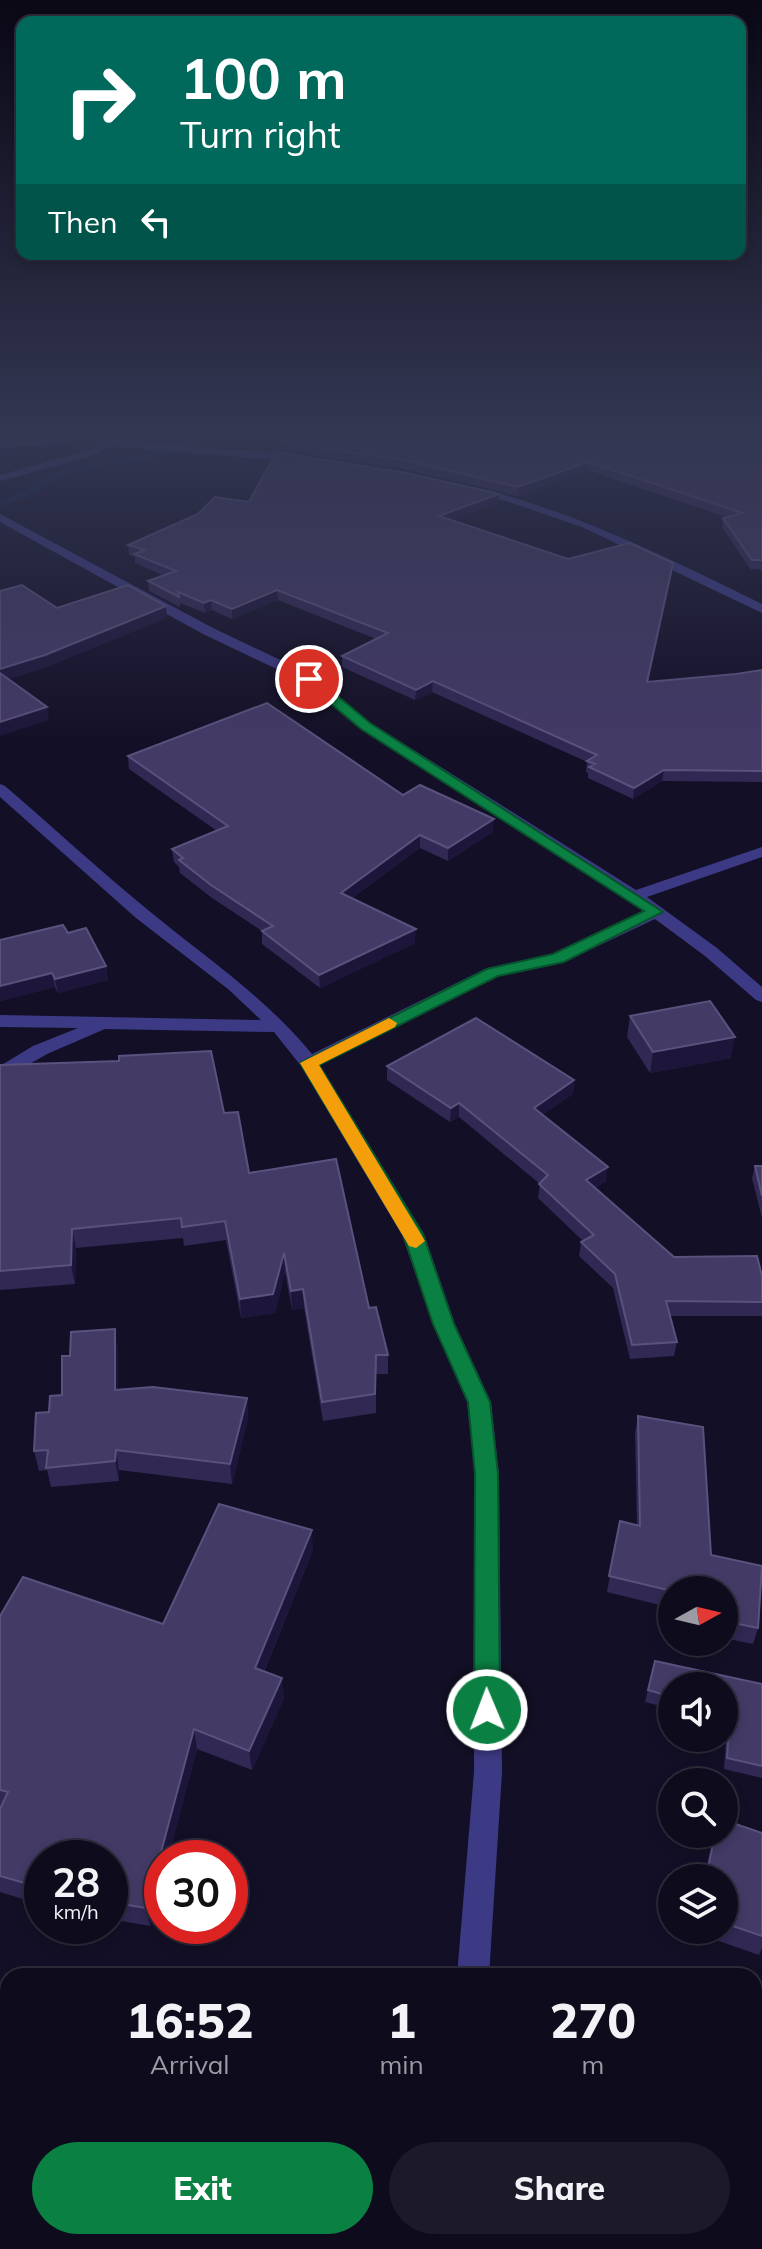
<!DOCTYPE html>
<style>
:root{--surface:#0e0b1c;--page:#1c1929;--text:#f1f3f6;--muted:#9b9ba3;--line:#2e2b3b;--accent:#0b8043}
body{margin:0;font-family:Mulish,sans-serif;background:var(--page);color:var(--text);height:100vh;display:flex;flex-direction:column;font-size:30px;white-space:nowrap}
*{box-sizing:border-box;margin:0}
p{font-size:26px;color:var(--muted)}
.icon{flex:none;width:44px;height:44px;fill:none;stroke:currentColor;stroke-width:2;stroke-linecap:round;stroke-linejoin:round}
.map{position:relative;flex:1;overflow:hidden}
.details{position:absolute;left:0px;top:1968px;width:762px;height:282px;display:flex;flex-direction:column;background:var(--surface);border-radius:24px 24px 0 0;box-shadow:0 4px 12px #0003,0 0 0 2px var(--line)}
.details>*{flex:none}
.banner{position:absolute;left:16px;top:16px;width:730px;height:244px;border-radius:16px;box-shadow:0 4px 12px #0003,0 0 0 2px var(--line);background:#00695c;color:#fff;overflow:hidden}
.needle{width:52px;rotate:82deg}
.controls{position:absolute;left:658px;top:1576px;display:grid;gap:16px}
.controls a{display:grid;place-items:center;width:80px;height:80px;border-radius:50%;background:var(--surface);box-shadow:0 4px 12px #0003,0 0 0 2px var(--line);font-size:40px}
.speed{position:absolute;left:24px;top:1840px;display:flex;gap:16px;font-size:40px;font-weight:700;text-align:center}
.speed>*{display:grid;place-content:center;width:104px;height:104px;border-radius:50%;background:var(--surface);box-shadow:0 4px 12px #0003,0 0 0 2px var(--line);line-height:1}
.speed small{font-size:20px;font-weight:400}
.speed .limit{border:12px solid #d22;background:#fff;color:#111}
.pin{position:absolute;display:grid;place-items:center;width:68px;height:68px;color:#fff;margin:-34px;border:4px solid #fff;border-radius:50%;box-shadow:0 2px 8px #0007}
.me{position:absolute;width:88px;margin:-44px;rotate:359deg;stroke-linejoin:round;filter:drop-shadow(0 0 6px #0008)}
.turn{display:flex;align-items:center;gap:28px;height:168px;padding:0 32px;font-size:36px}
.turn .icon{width:104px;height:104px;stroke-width:2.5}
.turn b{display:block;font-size:56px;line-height:68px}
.then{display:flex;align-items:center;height:76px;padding:0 32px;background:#0003;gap:16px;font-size:30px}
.eta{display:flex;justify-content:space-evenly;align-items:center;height:136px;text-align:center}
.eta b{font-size:48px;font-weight:800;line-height:56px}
.action{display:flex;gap:16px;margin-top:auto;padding:16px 32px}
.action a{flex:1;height:92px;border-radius:48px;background:var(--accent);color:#fff;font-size:32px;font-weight:800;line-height:92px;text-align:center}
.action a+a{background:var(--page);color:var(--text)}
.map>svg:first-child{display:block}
</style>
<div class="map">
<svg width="762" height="2249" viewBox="0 0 762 2249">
<rect width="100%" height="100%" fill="#130f26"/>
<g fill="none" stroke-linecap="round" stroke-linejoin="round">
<!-- stream -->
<path fill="#0a1f44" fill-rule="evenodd" d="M 209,432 L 218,432 C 177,463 121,458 74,472 C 58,477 49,485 35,493 C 25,499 12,502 0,506 L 0,501 L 26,491 L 52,474 L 95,463 L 175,448 Z"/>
<!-- street -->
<g fill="#3d3a85" fill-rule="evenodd">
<path d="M 107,432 L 117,432 L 114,440 L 289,454 L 307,459 L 302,462 L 109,446 L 98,454 L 0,481 L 0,475 L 90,450 L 103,441 Z"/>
<path d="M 475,487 C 577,512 668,558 762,604 L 762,613 L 582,527 L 509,502 L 471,492 L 469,490 Z"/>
<path d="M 0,514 L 213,628 L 314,676 L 371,723 L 636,890 L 762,847 L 762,857 L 647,897 L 717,948 L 762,987 L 762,1002 L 756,1000 L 705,956 L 655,919 L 564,962 L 499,976 L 320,1065 L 424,1234 L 455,1324 L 491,1402 L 499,1474 L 502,1772 L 489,1976 L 457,1976 L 474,1772 L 475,1474 L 467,1402 L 433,1324 L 402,1235 L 301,1066 L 274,1032 L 105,1029 L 47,1054 L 0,1081 L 0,1066 L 33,1046 L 78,1028 L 0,1027 L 0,1015 L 261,1020 L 228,989 L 136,918 L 0,797 L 0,784 L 5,786 C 53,827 99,870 148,910 C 205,957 264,996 312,1054 L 487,968 L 553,954 L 644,911 L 361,729 L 304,682 L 203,634 L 0,522 Z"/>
<path d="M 436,2242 L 472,2242 L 471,2249 L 435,2249 Z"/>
</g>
</g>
<!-- wall -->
<g fill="#312854">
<path d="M 0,432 L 69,432 L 69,445 L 46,446 L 46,451 L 0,455 Z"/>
<path d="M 145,432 L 221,432 L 154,439 L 149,438 Z"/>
<path d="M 705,432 L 762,432 L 762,445 Z"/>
<path d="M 282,442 L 762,448 L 762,572 L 759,569 L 751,570 L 722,527 L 723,518 L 726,517 L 587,470 L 518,496 L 408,470 L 282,450 Z"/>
<path d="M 499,494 L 499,503 L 452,520 L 568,559 L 672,573 L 648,682 L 736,674 L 762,670 L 762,782 L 662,781 L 633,799 L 588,778 L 588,773 L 586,772 L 587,762 L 432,692 L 415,700 L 342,667 L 342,656 L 376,639 L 278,600 L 232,619 L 212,610 L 205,613 L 180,603 L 180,607 L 149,591 L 148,581 L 164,576 L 135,563 L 135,557 L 129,555 L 128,545 L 249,502 Z"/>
<path d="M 128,756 L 403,795 L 493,832 L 448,861 L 420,848 L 352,898 L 415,943 L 320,988 L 262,944 L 262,931 L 212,898 L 180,873 L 179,867 L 174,862 L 172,849 L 217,831 L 129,769 Z"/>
<path d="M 68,933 L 106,966 L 108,980 L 58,993 L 55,987 L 0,1001 L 0,940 Z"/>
<path d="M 630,1016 L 731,1058 L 650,1073 L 627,1037 Z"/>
<path d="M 0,1065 L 224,1113 L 249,1173 L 369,1308 L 388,1355 L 388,1374 L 376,1374 L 376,1413 L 323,1421 L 304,1308 L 292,1310 L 285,1272 L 275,1313 L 241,1318 L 226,1240 L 184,1246 L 183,1238 L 76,1248 L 75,1284 L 0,1290 Z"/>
<path d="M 387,1066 L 574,1080 L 573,1094 L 542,1115 L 606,1181 L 595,1188 L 674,1257 L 762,1276 L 762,1316 L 669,1316 L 677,1342 L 674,1356 L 630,1359 L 613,1288 L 579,1256 L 581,1242 L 583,1241 L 538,1198 L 540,1184 L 459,1117 L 450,1122 L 387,1080 Z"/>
<path d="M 755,1166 L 762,1166 L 762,1218 L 752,1178 Z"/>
<path d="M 118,1349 L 118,1390 L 247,1398 L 248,1418 L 232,1484 L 119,1470 L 119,1481 L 51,1487 L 47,1470 L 39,1471 L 34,1451 L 49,1412 L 62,1395 Z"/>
<path d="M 638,1416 L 711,1555 L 758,1628 L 753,1644 L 724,1638 L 724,1590 L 672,1590 L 672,1608 L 607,1592 L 620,1521 L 637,1525 L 635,1433 Z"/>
<path d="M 313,1550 L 264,1672 L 284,1698 L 252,1770 L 197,1749 L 168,1858 L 162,1858 L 162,1880 L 150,1926 L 110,1919 L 110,1858 L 42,1858 L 42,1905 L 0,1892 L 0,1616 L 163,1624 Z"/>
<path d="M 655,1661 L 762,1684 L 762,1778 L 724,1769 L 727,1726 L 724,1725 L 724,1686 L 672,1686 L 672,1709 L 645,1702 Z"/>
<path d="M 762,1833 L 762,1948 L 759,1955 L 693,1932 L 694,1930 L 724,1930 L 724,1878 L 704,1878 L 714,1834 Z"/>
<path d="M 754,2073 L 762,2178 L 757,2188 L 754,2186 Z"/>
</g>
<!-- shaded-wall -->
<g fill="#1d163a">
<path d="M 154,432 L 221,432 L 154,439 Z"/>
<path d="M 45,443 L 46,451 L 0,455 L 0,446 Z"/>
<path d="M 588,462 L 587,470 L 518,496 L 518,487 Z"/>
<path d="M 499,494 L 499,503 L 438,525 L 439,516 Z"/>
<path d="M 673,563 L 672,573 L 646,693 L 647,682 Z"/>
<path d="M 277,590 L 278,600 L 232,619 L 232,609 Z"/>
<path d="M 211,600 L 212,610 L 205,613 L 204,603 Z"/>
<path d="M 166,606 L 167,618 L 47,667 L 0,682 L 0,669 Z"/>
<path d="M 433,681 L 432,692 L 415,700 L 416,690 Z"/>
<path d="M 47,707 L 49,720 L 0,736 L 0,722 Z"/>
<path d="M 664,770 L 662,781 L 633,799 L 634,788 Z"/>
<path d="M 494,819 L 493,832 L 448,861 L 448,848 Z"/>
<path d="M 420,835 L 420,848 L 341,906 L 341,893 Z"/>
<path d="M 416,929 L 415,943 L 320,988 L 319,975 Z"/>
<path d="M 106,966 L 108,980 L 58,993 L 55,979 Z"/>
<path d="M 52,973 L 55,987 L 0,1001 L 0,986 Z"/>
<path d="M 735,1037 L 731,1058 L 650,1073 L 653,1052 Z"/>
<path d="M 574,1080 L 573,1094 L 532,1122 L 534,1108 Z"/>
<path d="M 459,1103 L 459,1117 L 450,1122 L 451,1108 Z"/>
<path d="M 608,1167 L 606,1181 L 584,1194 L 586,1180 Z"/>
<path d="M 72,1229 L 76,1248 L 75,1284 L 71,1265 Z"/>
<path d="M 284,1253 L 285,1272 L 275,1313 L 241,1318 L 240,1299 Z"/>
<path d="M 303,1289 L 304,1308 L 292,1310 L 291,1291 Z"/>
<path d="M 115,1329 L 118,1349 L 118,1410 L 115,1390 Z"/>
<path d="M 247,1398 L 248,1418 L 232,1484 L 230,1464 Z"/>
<path d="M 116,1450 L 119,1470 L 119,1481 L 115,1461 Z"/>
<path d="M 312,1530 L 313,1550 L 257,1688 L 255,1668 Z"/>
<path d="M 282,1678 L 284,1698 L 252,1770 L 249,1751 Z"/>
<path d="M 194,1729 L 197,1749 L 168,1858 L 162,1858 L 162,1880 L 150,1926 L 146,1908 Z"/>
<path d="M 124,2242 L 135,2242 L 132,2249 L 121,2249 Z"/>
</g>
<!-- building -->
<g fill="#433a66" stroke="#5a527e" stroke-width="2">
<path d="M 0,432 L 68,432 L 68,436 L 44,437 L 45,443 L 0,446 Z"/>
<path d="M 287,432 L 696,432 L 762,448 L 762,561 L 761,560 L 752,560 L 723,518 L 742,513 L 588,462 L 518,487 L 408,461 L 282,442 Z"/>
<path d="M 743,432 L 762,432 L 762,436 Z"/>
<path d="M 276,452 L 407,473 L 499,494 L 439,516 L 568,559 L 630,543 L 673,563 L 647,682 L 736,674 L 762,670 L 762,771 L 664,770 L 634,788 L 589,767 L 595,764 L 587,761 L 597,755 L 433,681 L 416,690 L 342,656 L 388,633 L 277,590 L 232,609 L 211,600 L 204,603 L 178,592 L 179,597 L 148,581 L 176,571 L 134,554 L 145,550 L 128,545 L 198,514 L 215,497 L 249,502 Z"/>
<path d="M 22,585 L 57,608 L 128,585 L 166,606 L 45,655 L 0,669 L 0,591 Z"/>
<path d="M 0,673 L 47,707 L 0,722 Z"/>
<path d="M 267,703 L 403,795 L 420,785 L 494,819 L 448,848 L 420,835 L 341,893 L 416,929 L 319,975 L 262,931 L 273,926 L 211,885 L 179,860 L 183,858 L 172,849 L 228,826 L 128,756 Z"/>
<path d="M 63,925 L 68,933 L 86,928 L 106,966 L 55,979 L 52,973 L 0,986 L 0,940 Z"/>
<path d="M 710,1001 L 735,1037 L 653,1052 L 630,1016 Z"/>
<path d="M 476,1018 L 574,1080 L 534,1108 L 608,1167 L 586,1180 L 674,1257 L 757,1256 L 762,1276 L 762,1302 L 666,1301 L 677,1342 L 632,1345 L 615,1274 L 581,1242 L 594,1235 L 539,1184 L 548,1175 L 459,1103 L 451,1108 L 387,1066 Z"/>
<path d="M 211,1051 L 224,1113 L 238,1112 L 249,1173 L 336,1159 L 369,1308 L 376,1307 L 388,1355 L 376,1355 L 375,1394 L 322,1402 L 303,1289 L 291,1291 L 284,1253 L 273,1294 L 240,1299 L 225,1221 L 182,1227 L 181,1218 L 72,1229 L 71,1265 L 0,1271 L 0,1065 L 119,1061 L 119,1056 Z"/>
<path d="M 755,1166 L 762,1166 L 762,1196 Z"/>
<path d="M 115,1329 L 115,1390 L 153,1387 L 247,1398 L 230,1464 L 116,1450 L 115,1461 L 46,1468 L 48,1450 L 34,1451 L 36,1413 L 49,1412 L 50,1396 L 62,1395 L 62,1356 L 70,1356 L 71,1332 Z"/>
<path d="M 638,1416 L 703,1427 L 711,1555 L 762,1566 L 758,1628 L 724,1621 L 724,1590 L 672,1591 L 609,1576 L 620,1521 L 640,1526 Z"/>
<path d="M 219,1504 L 312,1530 L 255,1668 L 282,1678 L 249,1751 L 194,1729 L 146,1908 L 110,1902 L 110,1858 L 42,1858 L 42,1888 L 0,1876 L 0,1809 L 8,1792 L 0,1790 L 0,1616 L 23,1577 L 163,1624 Z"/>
<path d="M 655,1661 L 762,1684 L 762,1766 L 727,1758 L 730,1714 L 724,1713 L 724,1686 L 672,1686 L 672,1697 L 648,1690 Z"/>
<path d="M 724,1820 L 762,1833 L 762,1936 L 724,1923 L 724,1878 L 706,1878 L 715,1834 L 724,1834 Z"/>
<path d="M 61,1972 L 78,1976 L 60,1976 Z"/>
<path d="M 754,2073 L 762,2077 L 762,2180 L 754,2176 Z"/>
<path d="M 30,2242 L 124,2242 L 121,2249 L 26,2249 Z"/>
</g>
<!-- sky -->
<linearGradient id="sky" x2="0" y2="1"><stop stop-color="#0a0815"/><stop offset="0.58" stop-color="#333752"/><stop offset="1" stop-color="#333752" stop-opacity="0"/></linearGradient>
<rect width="762" height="747" fill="url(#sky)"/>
<!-- route -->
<path fill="#0b8043" stroke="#07532c" stroke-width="2" d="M 305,676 L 314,676 L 370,723 L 663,912 L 564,962 L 498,976 L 319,1065 L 423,1234 L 454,1324 L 490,1402 L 498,1474 L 500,1710 L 496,1719 L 487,1722 L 478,1719 L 474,1710 L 475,1474 L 468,1402 L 433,1324 L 403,1234 L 300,1063 L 487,969 L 553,954 L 644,911 L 361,729 L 305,682 Z"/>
<!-- slow -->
<path fill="#f59e0b" d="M 389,1018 L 397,1023 L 395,1027 L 319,1065 L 425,1241 L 416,1248 L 409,1246 L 300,1063 Z"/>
</svg>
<div class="controls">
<a><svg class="needle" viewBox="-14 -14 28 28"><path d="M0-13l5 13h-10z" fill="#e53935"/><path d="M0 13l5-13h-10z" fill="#9b9ba3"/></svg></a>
<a><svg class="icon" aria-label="sound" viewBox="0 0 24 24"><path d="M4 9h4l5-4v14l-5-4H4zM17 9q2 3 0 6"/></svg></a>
<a><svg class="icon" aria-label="search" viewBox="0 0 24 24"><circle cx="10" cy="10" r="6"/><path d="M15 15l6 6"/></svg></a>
<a><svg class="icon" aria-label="layers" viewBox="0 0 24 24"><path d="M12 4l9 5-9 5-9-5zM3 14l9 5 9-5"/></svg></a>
</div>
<div class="speed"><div>28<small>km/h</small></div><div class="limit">30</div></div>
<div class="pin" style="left:309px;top:679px;background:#d93025"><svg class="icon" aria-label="arrive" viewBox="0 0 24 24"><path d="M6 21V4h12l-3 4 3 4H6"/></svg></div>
<svg class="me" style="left:487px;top:1710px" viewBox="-20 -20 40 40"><circle r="17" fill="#0b8043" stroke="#fff" stroke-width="3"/><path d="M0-11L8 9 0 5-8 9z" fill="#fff"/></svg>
<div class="banner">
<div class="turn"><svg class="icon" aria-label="right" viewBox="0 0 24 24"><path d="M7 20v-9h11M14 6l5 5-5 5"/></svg><div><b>100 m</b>Turn right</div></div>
<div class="then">Then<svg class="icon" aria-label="left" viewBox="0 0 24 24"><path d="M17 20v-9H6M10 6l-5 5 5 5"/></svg></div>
</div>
<section class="details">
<div class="eta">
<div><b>16:52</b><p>Arrival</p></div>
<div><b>1</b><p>min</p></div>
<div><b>270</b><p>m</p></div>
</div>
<div class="action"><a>Exit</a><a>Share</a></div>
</section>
</div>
